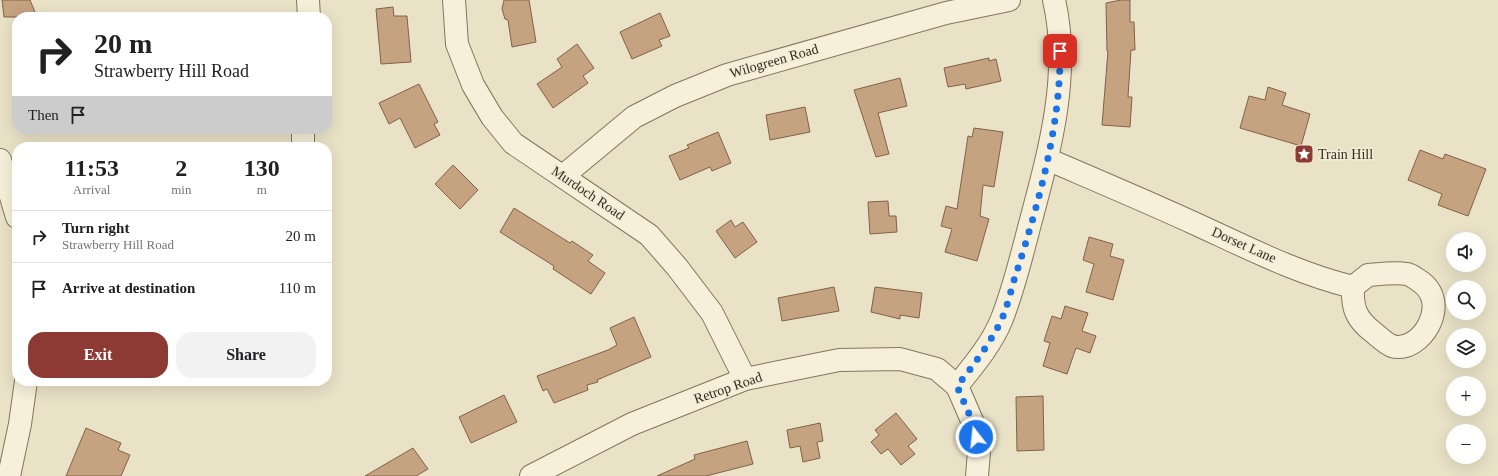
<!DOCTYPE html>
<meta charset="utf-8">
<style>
:root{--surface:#fff;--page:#f2f2f2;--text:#202124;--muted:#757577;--line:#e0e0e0;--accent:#8d3a34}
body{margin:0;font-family:Georgia,serif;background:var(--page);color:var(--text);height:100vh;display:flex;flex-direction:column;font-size:15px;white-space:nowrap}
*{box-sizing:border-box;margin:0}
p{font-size:13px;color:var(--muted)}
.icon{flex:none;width:22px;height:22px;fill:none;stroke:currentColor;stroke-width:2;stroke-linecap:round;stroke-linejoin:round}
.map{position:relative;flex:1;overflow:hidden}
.sheet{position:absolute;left:12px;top:142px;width:320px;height:244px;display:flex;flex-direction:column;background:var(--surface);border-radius:16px;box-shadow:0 4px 16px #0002}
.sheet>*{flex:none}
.top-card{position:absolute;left:12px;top:12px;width:320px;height:122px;border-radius:16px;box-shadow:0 4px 16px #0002;background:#fff;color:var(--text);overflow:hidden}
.controls{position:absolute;left:1446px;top:232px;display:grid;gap:8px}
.controls a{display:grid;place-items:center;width:40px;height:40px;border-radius:50%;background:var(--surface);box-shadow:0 4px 16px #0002;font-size:20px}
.pin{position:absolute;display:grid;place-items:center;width:34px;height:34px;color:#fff;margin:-17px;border-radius:8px;box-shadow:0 2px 6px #0006}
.me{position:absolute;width:44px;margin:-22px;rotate:344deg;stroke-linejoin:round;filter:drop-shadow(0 0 3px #0008)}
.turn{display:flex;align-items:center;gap:14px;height:84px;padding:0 16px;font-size:18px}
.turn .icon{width:52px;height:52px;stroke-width:2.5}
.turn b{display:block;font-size:28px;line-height:34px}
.then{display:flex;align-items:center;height:38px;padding:0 16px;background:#0003;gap:8px;font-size:15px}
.eta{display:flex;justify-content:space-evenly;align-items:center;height:68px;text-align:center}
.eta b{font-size:24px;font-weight:600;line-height:28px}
.button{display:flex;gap:8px;margin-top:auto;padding:8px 16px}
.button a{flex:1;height:46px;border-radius:16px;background:var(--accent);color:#fff;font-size:16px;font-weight:600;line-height:46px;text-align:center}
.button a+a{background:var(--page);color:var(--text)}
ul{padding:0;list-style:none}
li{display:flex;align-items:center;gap:12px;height:52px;padding:0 16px;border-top:1px solid var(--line)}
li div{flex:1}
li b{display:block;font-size:15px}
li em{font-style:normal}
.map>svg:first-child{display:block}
</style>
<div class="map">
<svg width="1498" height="476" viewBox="0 0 1498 476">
<rect width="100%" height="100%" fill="#eae2c7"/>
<!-- building -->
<g fill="#c5a280" stroke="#816246">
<path d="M 2,0 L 30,0 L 37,17 L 4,17 Z"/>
<path d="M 504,0 L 529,0 L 536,42 L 512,47 L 508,20 L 505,19 L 502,9 Z"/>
<path d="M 1121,0 L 1130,0 L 1130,22 L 1134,22 L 1135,50 L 1131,50 L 1128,97 L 1132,97 L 1130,127 L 1102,125 L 1108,51 L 1107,51 L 1106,3 Z"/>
<path d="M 393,7 L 394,16 L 407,16 L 411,62 L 381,64 L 376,9 Z"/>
<path d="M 660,13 L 670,36 L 659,40 L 662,46 L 632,59 L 620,32 Z"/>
<path d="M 577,44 L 594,68 L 583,76 L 588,83 L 553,108 L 537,84 L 562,67 L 557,59 Z"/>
<path d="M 989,58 L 989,61 L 996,59 L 1001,81 L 966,89 L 965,84 L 948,87 L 944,68 Z"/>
<path d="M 900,78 L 907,106 L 878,113 L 889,154 L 876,157 L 854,90 Z"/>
<path d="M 419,84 L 438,122 L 434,124 L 440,135 L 415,148 L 400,118 L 389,124 L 379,103 Z"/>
<path d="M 1268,87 L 1286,93 L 1282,105 L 1310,114 L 1301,146 L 1240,128 L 1249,96 L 1265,100 Z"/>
<path d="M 805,107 L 810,132 L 770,140 L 766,115 Z"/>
<path d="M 974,128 L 1003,132 L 994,187 L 983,185 L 980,216 L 989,219 L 977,261 L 945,252 L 952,229 L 941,226 L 946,206 L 957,209 L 968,136 L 972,137 Z"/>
<path d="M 718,132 L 731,163 L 712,171 L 710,167 L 680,180 L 669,156 L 689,148 L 687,145 Z"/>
<path d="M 1420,150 L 1443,159 L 1445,154 L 1486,169 L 1468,216 L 1438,205 L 1442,194 L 1408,180 Z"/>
<path d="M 453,165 L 478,190 L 460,209 L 435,184 Z"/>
<path d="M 888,201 L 889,216 L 896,216 L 897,232 L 870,234 L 868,202 Z"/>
<path d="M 514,208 L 570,243 L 572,241 L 593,255 L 588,261 L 605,273 L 591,294 L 553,269 L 554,266 L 500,232 Z"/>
<path d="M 731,220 L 735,227 L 743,222 L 757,242 L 735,258 L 716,231 Z"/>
<path d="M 1089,237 L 1113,244 L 1110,256 L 1124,260 L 1113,300 L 1086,292 L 1094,264 L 1083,260 Z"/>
<path d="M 834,287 L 839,311 L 782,321 L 778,298 Z"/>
<path d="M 875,287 L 922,293 L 919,318 L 900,315 L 900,319 L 871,312 Z"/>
<path d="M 1065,306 L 1088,313 L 1082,331 L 1096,336 L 1090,353 L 1076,348 L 1067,374 L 1043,366 L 1050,343 L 1044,341 L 1052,316 L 1061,319 Z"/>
<path d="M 634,317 L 651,357 L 597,380 L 598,382 L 587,385 L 588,390 L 554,403 L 547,389 L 543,391 L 537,376 L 608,350 L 617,345 L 610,328 Z"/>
<path d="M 504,395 L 517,422 L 471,443 L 459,417 Z"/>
<path d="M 1043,396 L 1044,450 L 1017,451 L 1016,397 Z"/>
<path d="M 896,413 L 917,439 L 908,446 L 915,454 L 901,465 L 888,449 L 881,454 L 871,442 L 879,435 L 875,430 Z"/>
<path d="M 820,423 L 823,441 L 817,442 L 820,458 L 803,462 L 800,446 L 790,448 L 787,430 Z"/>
<path d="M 86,428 L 121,443 L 118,450 L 130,455 L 121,476 L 66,476 Z"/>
<path d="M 747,441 L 753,464 L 706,476 L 657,476 L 695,459 L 694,455 Z"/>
<path d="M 413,448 L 428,469 L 416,476 L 365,476 Z"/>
</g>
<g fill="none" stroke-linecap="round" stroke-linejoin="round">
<!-- minor casing -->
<g stroke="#84755e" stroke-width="24">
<g id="minor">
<path d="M 308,0 L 309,17"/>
<path d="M 454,0 L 457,44 L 473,85 L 492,117 L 513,143 L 649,235 L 677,267 L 712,313 L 745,379"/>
<path d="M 303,147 L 303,129"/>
<path d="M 1047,159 C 1098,181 1148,202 1198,225 C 1248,248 1299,274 1353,287 L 1368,275 C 1380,274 1395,272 1407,274 C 1411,275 1415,278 1418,280 C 1454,302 1420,355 1392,346 C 1386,344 1378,336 1373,332 C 1356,319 1352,308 1353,287"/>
<path d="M 0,160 L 17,217"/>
<path d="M 563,176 L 634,117 L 675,96 L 727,75 L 946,13 L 1009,0"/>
<path d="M 9,476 L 20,424 L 26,381"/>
<path d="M 531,476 L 632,424 L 745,379 L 839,360 L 900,359 L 937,369 L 957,386"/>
<path d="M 977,476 L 979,452 L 973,423 L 957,386 C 973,366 991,345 1001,321 C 1014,289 1022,254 1031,220 C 1050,149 1071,73 1054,0"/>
</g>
</g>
<!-- minor -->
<use href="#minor" stroke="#f6efd9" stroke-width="22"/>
</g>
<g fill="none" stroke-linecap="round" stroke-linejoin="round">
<!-- route -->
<path stroke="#1a73e8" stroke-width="7" stroke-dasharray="0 12.6" d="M 976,437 L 973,423 L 957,386 C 973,366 988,346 1000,323 C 1008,307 1011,288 1017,271 C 1039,202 1061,123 1060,51"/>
</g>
<!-- icons -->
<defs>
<g id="sight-square" transform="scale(1)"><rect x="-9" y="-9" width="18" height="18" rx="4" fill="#8d3a34" stroke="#f2ecd5"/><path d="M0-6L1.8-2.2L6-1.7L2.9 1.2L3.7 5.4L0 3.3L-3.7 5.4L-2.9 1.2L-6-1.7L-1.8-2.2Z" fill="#fff"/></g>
</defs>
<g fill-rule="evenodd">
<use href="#sight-square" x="1304" y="154"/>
</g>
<g text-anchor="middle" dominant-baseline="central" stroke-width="3" stroke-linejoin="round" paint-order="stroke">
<!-- street labels -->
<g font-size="14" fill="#362c20" stroke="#f2ecd5">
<text transform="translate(774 61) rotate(-16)">Wilogreen Road</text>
<text transform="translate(588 193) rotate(34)">Murdoch Road</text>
<text transform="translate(1244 245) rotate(24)">Dorset Lane</text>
<text transform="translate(728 388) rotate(-19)">Retrop Road</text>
</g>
<!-- poi labels -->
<g font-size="14" fill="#362c20" stroke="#f2ecd5" text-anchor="start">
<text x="1318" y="154">Train Hill</text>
</g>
</g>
</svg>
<div class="controls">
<a><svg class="icon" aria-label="sound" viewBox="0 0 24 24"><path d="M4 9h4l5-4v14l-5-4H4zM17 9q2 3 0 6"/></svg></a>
<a><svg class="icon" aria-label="search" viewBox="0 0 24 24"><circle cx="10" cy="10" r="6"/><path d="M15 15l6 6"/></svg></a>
<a><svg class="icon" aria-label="layers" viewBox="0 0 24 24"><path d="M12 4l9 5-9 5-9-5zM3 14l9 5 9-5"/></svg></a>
<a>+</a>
<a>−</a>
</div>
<div class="pin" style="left:1060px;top:51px;background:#d93025"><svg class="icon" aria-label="arrive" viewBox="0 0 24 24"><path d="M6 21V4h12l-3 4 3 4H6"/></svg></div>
<svg class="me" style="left:976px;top:437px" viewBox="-20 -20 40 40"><circle r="17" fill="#1a73e8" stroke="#fff" stroke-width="3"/><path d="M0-11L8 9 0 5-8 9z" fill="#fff"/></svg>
<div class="top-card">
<div class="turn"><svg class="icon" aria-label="right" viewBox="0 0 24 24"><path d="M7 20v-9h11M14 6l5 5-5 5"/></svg><div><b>20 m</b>Strawberry Hill Road</div></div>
<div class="then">Then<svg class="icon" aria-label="arrive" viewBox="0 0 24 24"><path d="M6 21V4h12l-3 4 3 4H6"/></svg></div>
</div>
<section class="sheet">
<div class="eta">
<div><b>11:53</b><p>Arrival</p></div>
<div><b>2</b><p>min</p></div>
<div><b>130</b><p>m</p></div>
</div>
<ul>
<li><svg class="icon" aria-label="right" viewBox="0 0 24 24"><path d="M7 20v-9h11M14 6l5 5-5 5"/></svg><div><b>Turn right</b><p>Strawberry Hill Road</p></div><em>20 m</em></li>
<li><svg class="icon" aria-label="arrive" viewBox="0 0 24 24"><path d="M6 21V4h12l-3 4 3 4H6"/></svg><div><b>Arrive at destination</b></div><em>110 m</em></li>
</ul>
<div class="button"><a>Exit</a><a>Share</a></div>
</section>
</div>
